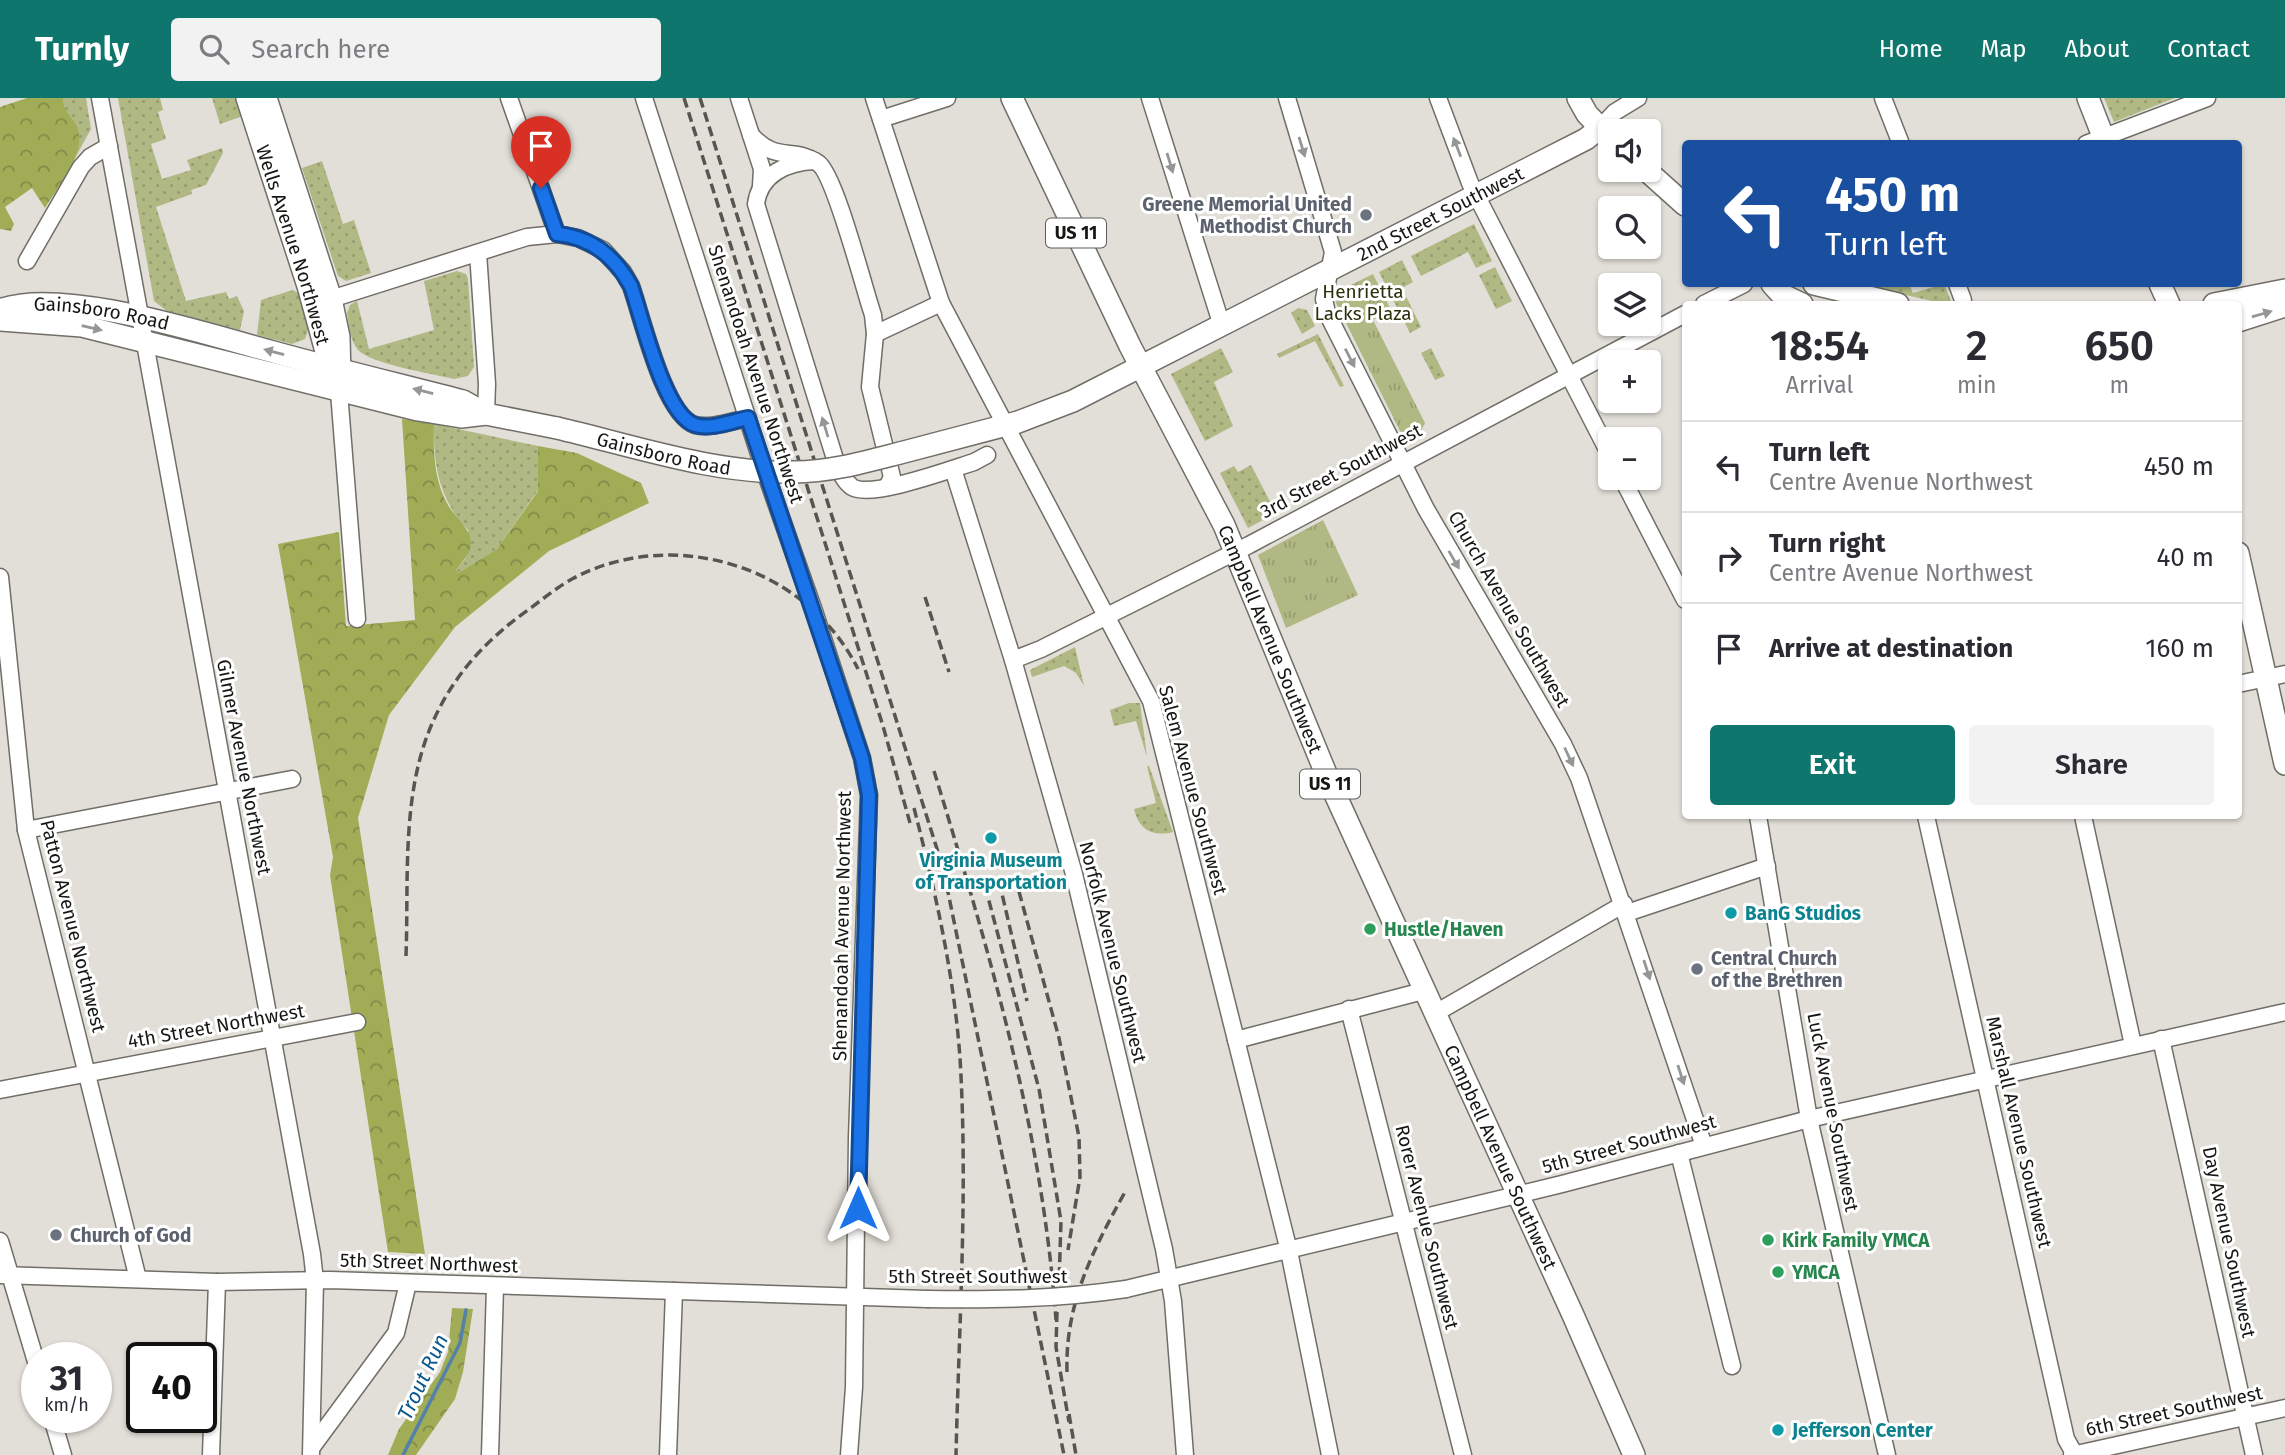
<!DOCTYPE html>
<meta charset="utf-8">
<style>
:root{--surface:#fff;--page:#f2f2f3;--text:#2b2b33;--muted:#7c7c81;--line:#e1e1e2;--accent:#0f766e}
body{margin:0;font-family:"Fira Sans",sans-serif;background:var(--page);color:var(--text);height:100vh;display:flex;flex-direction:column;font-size:26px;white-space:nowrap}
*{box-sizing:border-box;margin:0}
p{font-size:23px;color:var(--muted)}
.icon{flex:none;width:38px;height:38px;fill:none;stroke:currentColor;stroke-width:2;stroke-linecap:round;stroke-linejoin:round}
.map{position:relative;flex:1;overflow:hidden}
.drawer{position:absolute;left:1682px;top:203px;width:560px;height:518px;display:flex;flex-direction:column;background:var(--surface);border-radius:7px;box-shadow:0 2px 5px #0004}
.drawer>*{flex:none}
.banner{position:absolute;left:1682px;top:42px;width:560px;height:147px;border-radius:7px;box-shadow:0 2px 5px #0004;background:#1a4fa0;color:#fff;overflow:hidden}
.controls{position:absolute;left:1598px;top:21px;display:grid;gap:14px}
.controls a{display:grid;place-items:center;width:63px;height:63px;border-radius:7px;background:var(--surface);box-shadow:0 2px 5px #0004;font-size:35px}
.speed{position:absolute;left:21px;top:1244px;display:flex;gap:14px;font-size:35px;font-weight:700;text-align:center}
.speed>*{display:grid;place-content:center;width:91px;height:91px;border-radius:50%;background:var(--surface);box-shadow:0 2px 5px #0004;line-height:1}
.speed small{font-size:18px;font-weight:400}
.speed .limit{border:4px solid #111;border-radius:10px;background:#fff;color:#111}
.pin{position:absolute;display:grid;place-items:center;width:60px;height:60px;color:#fff;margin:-72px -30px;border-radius:50% 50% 50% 0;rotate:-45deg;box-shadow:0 0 7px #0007}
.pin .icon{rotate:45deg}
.me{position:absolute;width:77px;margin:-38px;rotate:0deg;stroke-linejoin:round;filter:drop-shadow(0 0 5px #0008)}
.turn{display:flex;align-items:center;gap:24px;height:147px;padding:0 28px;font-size:32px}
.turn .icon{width:91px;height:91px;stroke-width:2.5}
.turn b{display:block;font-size:49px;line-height:60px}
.eta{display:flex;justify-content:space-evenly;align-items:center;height:119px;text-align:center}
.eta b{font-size:42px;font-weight:600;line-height:49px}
.cta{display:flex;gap:14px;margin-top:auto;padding:14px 28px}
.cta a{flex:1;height:80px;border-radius:7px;background:var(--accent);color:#fff;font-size:28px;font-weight:600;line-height:80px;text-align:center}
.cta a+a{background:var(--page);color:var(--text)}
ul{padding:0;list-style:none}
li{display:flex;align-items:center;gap:21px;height:91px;padding:0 28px;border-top:2px solid var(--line)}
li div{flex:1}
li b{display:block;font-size:26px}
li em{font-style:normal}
header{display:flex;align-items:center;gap:42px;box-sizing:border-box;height:98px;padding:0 35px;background:var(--accent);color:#fff}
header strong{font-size:33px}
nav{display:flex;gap:38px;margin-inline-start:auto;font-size:24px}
.search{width:490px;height:63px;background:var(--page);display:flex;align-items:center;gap:18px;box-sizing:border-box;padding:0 24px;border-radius:7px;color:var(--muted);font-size:26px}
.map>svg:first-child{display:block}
</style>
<header>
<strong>Turnly</strong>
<div class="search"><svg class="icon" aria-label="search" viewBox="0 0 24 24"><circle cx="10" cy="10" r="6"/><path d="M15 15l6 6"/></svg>Search here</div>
<nav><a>Home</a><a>Map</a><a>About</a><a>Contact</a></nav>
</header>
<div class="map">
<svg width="2285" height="1357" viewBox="0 0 2285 1357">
<defs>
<pattern id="grass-dots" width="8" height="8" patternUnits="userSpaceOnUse" patternTransform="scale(1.75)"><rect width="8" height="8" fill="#b0b884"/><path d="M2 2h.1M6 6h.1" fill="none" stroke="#979d71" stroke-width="1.8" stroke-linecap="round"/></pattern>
<pattern id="forest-crowns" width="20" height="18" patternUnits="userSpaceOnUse" patternTransform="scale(1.75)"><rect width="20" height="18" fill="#a1ac57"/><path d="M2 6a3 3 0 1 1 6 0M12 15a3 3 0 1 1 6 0" fill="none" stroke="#828b47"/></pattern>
<pattern id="park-tufts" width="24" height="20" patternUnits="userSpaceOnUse" patternTransform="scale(1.75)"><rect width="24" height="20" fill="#b0b884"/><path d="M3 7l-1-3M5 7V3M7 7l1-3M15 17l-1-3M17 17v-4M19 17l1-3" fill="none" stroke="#979d71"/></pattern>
</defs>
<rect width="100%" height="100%" fill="#e2dfd8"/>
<!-- grass -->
<g fill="url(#grass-dots)">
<path d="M 63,0 L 86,0 L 91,31 L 75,60 L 78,33 L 63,9 Z"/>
<path d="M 118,0 L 160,0 L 163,12 L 158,14 L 166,41 L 151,46 L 162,81 L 191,72 L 187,62 L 222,50 L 223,55 L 206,87 L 191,92 L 192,96 L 156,109 L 186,203 L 226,194 L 229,201 L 237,198 L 244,213 L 240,232 L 167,213 L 154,203 Z"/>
<path d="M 212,0 L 237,0 L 243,18 L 220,26 Z"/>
<path d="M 2104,0 L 2175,0 L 2114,24 Z"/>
<path d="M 322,63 L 343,126 L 354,122 L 371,175 L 346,183 L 338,178 L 302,70 Z"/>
<path d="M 1474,126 L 1492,163 L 1476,170 L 1468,154 L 1421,178 L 1411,158 Z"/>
<path d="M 1402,162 L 1413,184 L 1402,190 L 1421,229 L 1410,235 L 1379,174 Z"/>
<path d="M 1495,169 L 1512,203 L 1496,211 L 1479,177 Z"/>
<path d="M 457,173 L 466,176 L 468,181 L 474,269 L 468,278 L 454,281 C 434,276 371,266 358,252 C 350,243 349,227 347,215 L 350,207 L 357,203 L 369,251 L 434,232 L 424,183 Z"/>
<path d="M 1858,186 L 1909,186 L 1913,195 L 1944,186 L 1951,203 L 1945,206 Z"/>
<path d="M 293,192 L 300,196 L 309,229 L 305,241 L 292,246 L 257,237 L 261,202 Z"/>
<path d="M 1298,210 L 1307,212 L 1315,228 L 1302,236 L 1291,215 Z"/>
<path d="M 1318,236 L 1344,288 L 1340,289 L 1315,243 L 1279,260 L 1277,256 Z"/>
<path d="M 1221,250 L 1233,274 L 1214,284 L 1233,328 L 1205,343 L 1171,276 Z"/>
<path d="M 1431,250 L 1445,278 L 1435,282 L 1421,255 Z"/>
<path d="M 434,326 L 538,348 L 538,392 L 497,451 L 458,475 L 456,472 L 466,460 L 468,432 C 439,402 433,367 434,326 Z"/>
<path d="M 1251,367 L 1276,415 L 1248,430 L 1220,375 L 1234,368 L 1238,374 Z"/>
<path d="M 1075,549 L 1084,588 L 1076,575 L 1064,568 L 1032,579 L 1030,572 Z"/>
<path d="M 1129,605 L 1140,605 L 1147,659 L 1136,623 L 1114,628 L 1110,612 Z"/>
<path d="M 1147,668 L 1149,668 L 1173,734 C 1152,739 1139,732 1134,711 L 1156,705 Z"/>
</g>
<!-- forest -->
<g fill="url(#forest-crowns)">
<path d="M 27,0 L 63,0 C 62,13 72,18 77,29 C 88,55 57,90 45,110 L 32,90 L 5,109 L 14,126 L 11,133 L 0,131 L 0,9 Z"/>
<path d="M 402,321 L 434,326 C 433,353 434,383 448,407 C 455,419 470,430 471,444 C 472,454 462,464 456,472 L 458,475 L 497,451 L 538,393 L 538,348 L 577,355 L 641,385 L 649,405 L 549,453 L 455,529 L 389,617 L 358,720 L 425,1156 L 388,1154 L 330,777 L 333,759 L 278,446 L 339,434 L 346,528 L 415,522 Z"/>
<path d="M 452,1210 L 473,1211 L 463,1274 L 455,1301 L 416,1357 L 388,1357 L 399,1331 L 440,1274 L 448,1254 Z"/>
</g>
<!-- park -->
<g fill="url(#park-tufts)">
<path d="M 1373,176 L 1391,212 L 1373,222 L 1425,325 L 1418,339 L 1402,337 L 1336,205 L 1341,192 Z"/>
<path d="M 1323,422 L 1358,497 L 1286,530 L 1258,457 Z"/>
</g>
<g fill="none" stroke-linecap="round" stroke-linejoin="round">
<!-- stream -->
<path stroke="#5381aa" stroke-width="3.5" d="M 403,1357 L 460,1245 L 466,1212"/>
<!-- minor casing -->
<g stroke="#706e67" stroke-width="19">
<g id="minor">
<path d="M 100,0 L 312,1156 L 315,1183 L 311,1357"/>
<path d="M 509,0 L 557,136"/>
<path d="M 644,0 L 762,365 L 814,513 L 862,660 L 869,697 L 857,1039 L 854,1289 L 849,1357"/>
<path d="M 739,0 L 762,71 L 761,88"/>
<path d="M 874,0 L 941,205 L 1151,603 L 1289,1153 L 1330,1357"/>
<path d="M 1150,0 L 1222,228"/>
<path d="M 1287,0 L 1333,154 L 1324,201 L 1327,215 L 1426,411 L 1563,646 L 1579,680 L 1704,1048"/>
<path d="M 1438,0 L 1470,85 L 1610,357"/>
<path d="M 1883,0 L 1901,46"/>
<path d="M 881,21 L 947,0"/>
<path d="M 1600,30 L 1615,14 L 1638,0"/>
<path d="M 751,37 C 777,66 793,48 818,65 C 835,76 864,191 873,217 L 875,236 L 870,289 L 892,379 L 887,389"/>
<path d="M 2086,46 L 2207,0"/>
<path d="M 815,63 C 787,64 760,76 756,106 L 835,361 C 839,371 843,383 852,389 C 871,401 951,371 974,364 L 987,357"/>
<path d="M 478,155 L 487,286 L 486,316"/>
<path d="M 27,163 L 81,69 L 90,59 L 109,48"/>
<path d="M 1957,186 L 1963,202"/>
<path d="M 331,201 L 527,139 L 557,136 L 578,140 L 603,152 L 623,174 L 631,188 C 642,219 664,317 695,327 C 711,331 732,323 748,320"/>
<path d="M 1704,206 L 1744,186"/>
<path d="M 875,236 L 941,205"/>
<path d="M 339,294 L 357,521"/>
<path d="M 953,371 L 1013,562 L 1074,776 L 1164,1151 L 1173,1203 L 1185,1357"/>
<path d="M 1622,380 L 1685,502"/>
<path d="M 0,479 L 26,732 L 138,1181"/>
<path d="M 1013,562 L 1041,551 L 1249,447 L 1685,216"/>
<path d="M 2238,586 L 2285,576"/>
<path d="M 1758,718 L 1809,1021 L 1887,1357"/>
<path d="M 1926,718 L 2066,1341 L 2075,1357"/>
<path d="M 2083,718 L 2133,947"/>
<path d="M 26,732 L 292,681"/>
<path d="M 1627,815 L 1767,768"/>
<path d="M 1349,911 L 1463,1357"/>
<path d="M 1434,916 L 1624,806"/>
<path d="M 2161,941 L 2254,1357"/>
<path d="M 1236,942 L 1423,893"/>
<path d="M 0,992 L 357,924"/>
<path d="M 1679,1055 L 1732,1268"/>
<path d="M 0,1143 L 37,1267"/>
<path d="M 0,1177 L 217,1184 L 330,1182 L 927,1201"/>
<path d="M 1126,1191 L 1562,1086 L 1809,1021 L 2285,914"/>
<path d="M 52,1320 L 63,1357"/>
<path d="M 312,1349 L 396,1235 L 408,1185"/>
<path d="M 211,1357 L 217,1184"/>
<path d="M 490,1357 L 495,1189"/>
<path d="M 668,1357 L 674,1193"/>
<path d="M 2072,1357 L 2285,1310"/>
</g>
</g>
<!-- major casing -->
<g stroke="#706e67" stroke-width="24">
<g id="major">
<path id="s1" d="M 247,0 L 308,188 L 333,279"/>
<path d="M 266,0 L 331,201 L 339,239 L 340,281"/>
<path id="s2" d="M 1012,0 L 1130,248 L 1224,427 L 1329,683 L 1573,1217 L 1634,1357"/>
<path d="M 1578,0 L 1587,16 L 1608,38"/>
<path d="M 2088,0 L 2106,46"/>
<path d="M 1646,72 L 1685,107"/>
<path d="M 1772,186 L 1781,196 L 1802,206"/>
<path d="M 1814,186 L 1898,206"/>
<path d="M 2160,186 L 2169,206"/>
<path d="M 2214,206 L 2285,192"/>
<path id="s3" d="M 0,212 C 62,188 212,238 277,255 C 339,272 401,287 463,303 L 486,316"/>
<path d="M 0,222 L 82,228 L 418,312 L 461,319 L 486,316 L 557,330"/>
<path d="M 2238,223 L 2285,208"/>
<path id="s4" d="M 900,355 L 1018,324 L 1073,303 L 1586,41 L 1600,30"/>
<path d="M 2238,455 L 2285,666"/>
</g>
</g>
<!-- minor -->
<use href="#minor" stroke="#fff" stroke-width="16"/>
<!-- major -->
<use href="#major" stroke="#fff" stroke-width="21"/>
<!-- rail -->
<g stroke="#565551" stroke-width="3.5" stroke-dasharray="10 5" stroke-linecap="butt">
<path d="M 684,0 L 883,628 L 910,725"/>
<path d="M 700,0 L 943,770 L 1064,1357"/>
<path d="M 925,499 L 949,574"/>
<path d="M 934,673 C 990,856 1042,1031 1056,1222"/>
<path d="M 914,710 C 935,792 954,876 960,960 C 968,1091 959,1225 956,1357"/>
<path d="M 1015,779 L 1059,940 L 1079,1039 L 1080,1079 L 1068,1152"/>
<path d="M 999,783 L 1027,903"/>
<path d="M 985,788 L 1039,991 L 1061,1123 L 1059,1186"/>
<path d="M 406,858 C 409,777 400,687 438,613 C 459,571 490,539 528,512 C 543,501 556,490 572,481 C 633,448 709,450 770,482 C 808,502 839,533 858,571"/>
<path d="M 1057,1214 L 1056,1249 L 1069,1324"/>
<path d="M 1067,1274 C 1065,1205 1093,1152 1125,1094"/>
<path d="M 1069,1316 L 1076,1357"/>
</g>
<!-- minor-bridge casing -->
<g stroke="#706e67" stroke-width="19" stroke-linecap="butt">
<path id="minor-bridge" d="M 927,1201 C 995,1202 1059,1201 1126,1191"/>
</g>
<!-- major-bridge casing -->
<g stroke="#706e67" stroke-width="24" stroke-linecap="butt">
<g id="major-bridge">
<path id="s5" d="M 557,330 C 634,348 715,376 794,374 C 830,374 865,364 900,355"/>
</g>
</g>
<!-- minor-bridge -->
<use href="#minor-bridge" stroke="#fff" stroke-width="16"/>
<!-- major-bridge -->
<use href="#major-bridge" stroke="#fff" stroke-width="21"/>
</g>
<!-- one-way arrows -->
<defs><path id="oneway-solid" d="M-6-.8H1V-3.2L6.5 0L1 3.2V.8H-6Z" transform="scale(1.75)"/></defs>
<g fill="#969695">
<use href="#oneway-solid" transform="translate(1302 49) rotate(73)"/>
<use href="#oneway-solid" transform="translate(1457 49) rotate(-111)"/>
<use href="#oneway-solid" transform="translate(1170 65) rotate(73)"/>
<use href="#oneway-solid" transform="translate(2262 216) rotate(-16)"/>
<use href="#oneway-solid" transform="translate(92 230) rotate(13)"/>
<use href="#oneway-solid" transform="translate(274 254) rotate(-165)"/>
<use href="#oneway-solid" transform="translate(1350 260) rotate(63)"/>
<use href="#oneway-solid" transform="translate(423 293) rotate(-166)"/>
<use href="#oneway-solid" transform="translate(825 329) rotate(-107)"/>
<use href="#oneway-solid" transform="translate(1454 462) rotate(60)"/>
<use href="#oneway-solid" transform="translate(1569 659) rotate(65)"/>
<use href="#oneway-solid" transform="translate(1647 872) rotate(72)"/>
<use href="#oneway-solid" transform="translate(1681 977) rotate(72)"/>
</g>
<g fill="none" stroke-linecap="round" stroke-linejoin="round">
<!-- route casing -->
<g stroke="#114b97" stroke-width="18">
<path id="route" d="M 541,90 L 557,136 C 591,139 615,159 631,188 C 642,219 664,317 695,327 C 711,332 732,323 748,320 L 862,660 L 869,697 L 858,1110"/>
</g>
<!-- route -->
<use href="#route" stroke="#1a73e8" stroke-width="12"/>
</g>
<!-- markers -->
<g fill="#6b7280" stroke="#fff" stroke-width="2.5">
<circle cx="1366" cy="117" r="7"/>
<circle cx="1697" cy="871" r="7"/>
<circle cx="56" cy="1137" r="7"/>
</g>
<g fill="#0f9aa8" stroke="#fff" stroke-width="2.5">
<circle cx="991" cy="740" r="7"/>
<circle cx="1731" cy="815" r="7"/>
<circle cx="1778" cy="1332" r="7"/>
</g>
<g fill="#2e9e5b" stroke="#fff" stroke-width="2.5">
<circle cx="1370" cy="831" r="7"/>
<circle cx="1768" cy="1142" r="7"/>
<circle cx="1778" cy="1174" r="7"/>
</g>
<g text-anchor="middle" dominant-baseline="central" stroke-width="6" stroke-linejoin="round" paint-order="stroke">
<!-- shield labels -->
<g fill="#fff" stroke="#5c5c5a" stroke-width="2">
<rect x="1046" y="120.5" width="60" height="29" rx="5"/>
<rect x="1300" y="671.5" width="60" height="29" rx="5"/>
</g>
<g font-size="18" font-weight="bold" fill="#161613">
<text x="1076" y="135">US 11</text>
<text x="1330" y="686">US 11</text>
</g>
<!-- worship labels -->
<g font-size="19" font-weight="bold" fill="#5b616d" stroke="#fff" text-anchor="start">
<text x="1352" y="106" text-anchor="end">Greene Memorial United<tspan x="1352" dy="22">Methodist Church</tspan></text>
<text x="1711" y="860">Central Church<tspan x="1711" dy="22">of the Brethren</tspan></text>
<text x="70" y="1137">Church of God</text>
</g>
<!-- street labels -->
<g font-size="19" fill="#161613" stroke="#fff">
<text stroke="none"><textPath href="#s4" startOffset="593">2nd Street Southwest</textPath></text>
<text stroke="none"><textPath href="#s1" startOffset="154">Wells Avenue Northwest</textPath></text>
<text stroke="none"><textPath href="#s3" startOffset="103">Gainsboro Road</textPath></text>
<text transform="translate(756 276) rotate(72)">Shenandoah Avenue Northwest</text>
<text stroke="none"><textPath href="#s5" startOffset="110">Gainsboro Road</textPath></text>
<text transform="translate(1341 373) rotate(-28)">3rd Street Southwest</text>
<text transform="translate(1509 511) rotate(60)">Church Avenue Southwest</text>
<text stroke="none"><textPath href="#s2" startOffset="600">Campbell Avenue Southwest</textPath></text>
<text transform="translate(244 669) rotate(79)">Gilmer Avenue Northwest</text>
<text transform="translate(1193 692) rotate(75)">Salem Avenue Southwest</text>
<text transform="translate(73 828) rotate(76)">Patton Avenue Northwest</text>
<text transform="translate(842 828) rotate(-89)">Shenandoah Avenue Northwest</text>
<text transform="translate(1113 854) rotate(76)">Norfolk Avenue Southwest</text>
<text transform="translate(216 928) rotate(-10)">4th Street Northwest</text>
<text transform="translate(1833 1014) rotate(79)">Luck Avenue Southwest</text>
<text transform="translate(2019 1034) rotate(77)">Marshall Avenue Southwest</text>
<text transform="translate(1629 1046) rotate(-15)">5th Street Southwest</text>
<text stroke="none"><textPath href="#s2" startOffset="1167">Campbell Avenue Southwest</textPath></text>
<text transform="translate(1427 1129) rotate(76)">Rorer Avenue Southwest</text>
<text transform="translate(2229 1144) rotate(78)">Day Avenue Southwest</text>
<text transform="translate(429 1165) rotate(2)">5th Street Northwest</text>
<text x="978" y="1178">5th Street Southwest</text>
<text transform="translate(2174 1313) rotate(-12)">6th Street Southwest</text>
</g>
<!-- park labels -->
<g font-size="19" fill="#2c300b" stroke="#fff">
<text x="1363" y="193">Henrietta<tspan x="1363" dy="22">Lacks Plaza</tspan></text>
</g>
<!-- culture labels -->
<g font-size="19" font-weight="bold" fill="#0d838f" stroke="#fff" text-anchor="start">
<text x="991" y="762" text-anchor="middle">Virginia Museum<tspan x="991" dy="22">of Transportation</tspan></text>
<text x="1745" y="815">BanG Studios</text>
<text x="1792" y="1332">Jefferson Center</text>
</g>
<!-- leisure labels -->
<g font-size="19" font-weight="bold" fill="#27864d" stroke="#fff" text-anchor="start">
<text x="1384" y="831">Hustle/Haven</text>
<text x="1782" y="1142">Kirk Family YMCA</text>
<text x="1792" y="1174">YMCA</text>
</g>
<!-- water labels -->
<g font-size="21" font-style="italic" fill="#08568c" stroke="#fff">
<text transform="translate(423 1279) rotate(-65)">Trout Run</text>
</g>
</g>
</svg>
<div class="controls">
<a><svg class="icon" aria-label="sound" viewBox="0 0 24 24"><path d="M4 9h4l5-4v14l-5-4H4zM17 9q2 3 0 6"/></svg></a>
<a><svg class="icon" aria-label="search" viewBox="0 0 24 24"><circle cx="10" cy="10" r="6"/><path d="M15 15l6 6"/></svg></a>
<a><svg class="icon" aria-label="layers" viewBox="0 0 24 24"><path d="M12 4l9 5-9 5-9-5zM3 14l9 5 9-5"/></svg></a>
<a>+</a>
<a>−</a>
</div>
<div class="speed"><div>31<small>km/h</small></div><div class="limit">40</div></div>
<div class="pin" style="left:541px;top:90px;background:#d93025"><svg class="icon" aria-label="arrive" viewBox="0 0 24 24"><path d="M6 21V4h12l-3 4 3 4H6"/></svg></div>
<svg class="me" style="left:858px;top:1110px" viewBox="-20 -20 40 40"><path d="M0-17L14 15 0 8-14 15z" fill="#1a73e8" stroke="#fff" stroke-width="4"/></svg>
<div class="banner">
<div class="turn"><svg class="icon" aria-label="left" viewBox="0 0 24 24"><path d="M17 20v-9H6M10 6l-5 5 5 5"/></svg><div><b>450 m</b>Turn left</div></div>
</div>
<section class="drawer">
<div class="eta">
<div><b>18:54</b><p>Arrival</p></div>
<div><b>2</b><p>min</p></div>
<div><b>650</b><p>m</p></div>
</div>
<ul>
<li><svg class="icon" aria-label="left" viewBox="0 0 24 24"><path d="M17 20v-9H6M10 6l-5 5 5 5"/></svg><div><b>Turn left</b><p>Centre Avenue Northwest</p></div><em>450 m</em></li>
<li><svg class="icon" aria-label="right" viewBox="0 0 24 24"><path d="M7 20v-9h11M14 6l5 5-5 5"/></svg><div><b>Turn right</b><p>Centre Avenue Northwest</p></div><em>40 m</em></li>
<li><svg class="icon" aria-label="arrive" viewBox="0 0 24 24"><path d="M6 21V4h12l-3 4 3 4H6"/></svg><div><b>Arrive at destination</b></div><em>160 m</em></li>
</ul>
<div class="cta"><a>Exit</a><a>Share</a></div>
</section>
</div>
